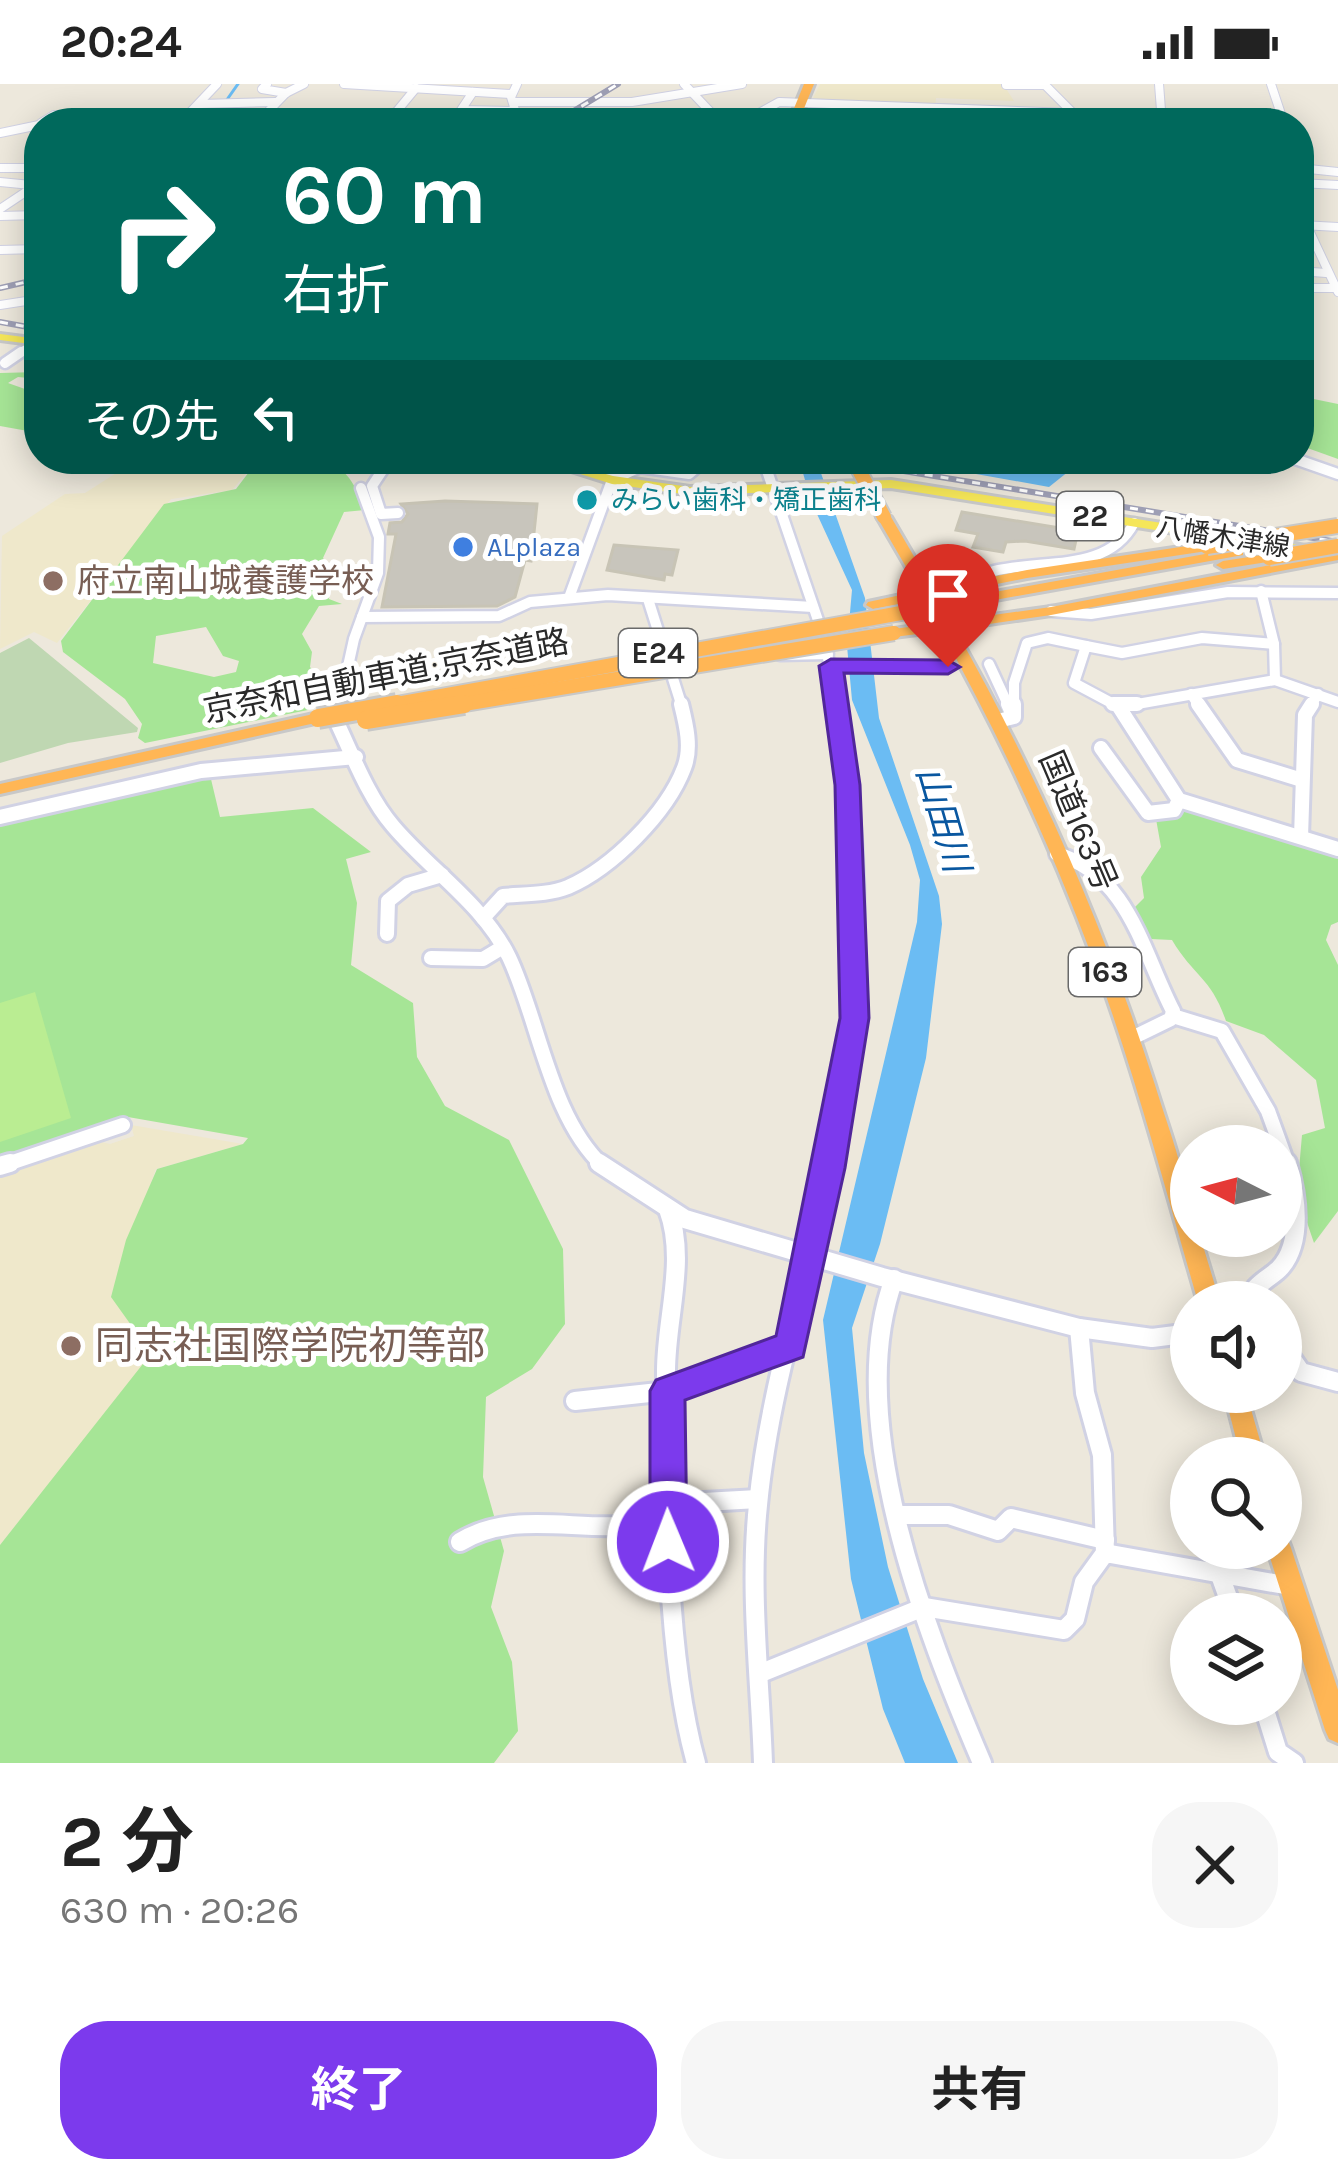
<!DOCTYPE html>
<html lang="ja">
<meta charset="utf-8">
<style>
:root{--surface:#fff;--page:#f6f6f6;--text:#222;--muted:#767676;--accent:#7c3aed}
body{margin:0;font-family:Karla,"Noto Sans JP",sans-serif;background:var(--page);color:var(--text);height:100vh;display:flex;flex-direction:column;font-size:45px;white-space:nowrap}
*{box-sizing:border-box;margin:0}
p{font-size:39px;color:var(--muted)}
.icon{flex:none;width:66px;height:66px;fill:none;stroke:currentColor;stroke-width:2;stroke-linecap:round;stroke-linejoin:round}
.map{position:relative;height:1679px;overflow:hidden}
.sheet{display:flex;flex-direction:column;background:var(--surface);flex:1}
.sheet>*{flex:none}
.guide{position:absolute;left:24px;top:24px;width:1290px;height:366px;border-radius:48px;box-shadow:0 6px 30px #0003;background:#00695c;color:#fff;overflow:hidden}
.needle{width:78px;rotate:276deg}
.controls{position:absolute;left:1170px;top:1041px;display:grid;gap:24px}
.controls a{display:grid;place-items:center;width:132px;height:132px;border-radius:50%;background:var(--surface);box-shadow:0 6px 30px #0003;font-size:60px}
.pin{position:absolute;display:grid;place-items:center;width:102px;height:102px;color:#fff;margin:-123px -51px;border-radius:50% 50% 50% 0;rotate:-45deg;box-shadow:0 0 12px #0007}
.pin .icon{rotate:45deg}
.me{position:absolute;width:132px;margin:-66px;rotate:359deg;stroke-linejoin:round;filter:drop-shadow(0 0 9px #0008)}
.turn{display:flex;align-items:center;gap:42px;height:252px;padding:0 60px;font-size:54px}
.turn .icon{width:156px;height:156px;stroke-width:2.5}
.turn b{display:block;font-size:84px;line-height:102px}
.then{display:flex;align-items:center;height:114px;padding:0 60px;background:#0003;gap:24px;font-size:45px}
.round{display:grid;place-items:center;flex:none;width:126px;height:126px;border-radius:48px;background:var(--page)}
.headline{display:flex;align-items:center;justify-content:space-between;height:204px;padding:0 60px}
h1{font-size:72px;font-weight:700;line-height:90px}
.action{display:flex;gap:24px;margin-top:auto;padding:24px 60px}
.action a{flex:1;height:138px;border-radius:48px;background:var(--accent);color:#fff;font-size:48px;font-weight:700;line-height:138px;text-align:center}
.action a+a{background:var(--page);color:var(--text)}
.status{display:flex;justify-content:space-between;align-items:center;height:84px;padding:0 60px;background:var(--surface);direction:ltr}
.status svg{height:33px;fill:currentColor}
.map>svg:first-child{display:block}
</style>
<div class="status"><b>20:24</b><svg viewBox="0 0 49 12"><path d="M0 12V9h3v3zM5 12V6h3v6zM10 12V3h3v9zM15 12V0h3v12zM26 1h20v11H26zM47 4h2v5h-2z"/></svg></div>
<div class="map">
<svg width="1338" height="1679" viewBox="0 0 1338 1679">
<rect width="100%" height="100%" fill="#ede8dc"/>
<!-- education -->
<g fill="#efe8cb">
<path d="M 820,0 L 1003,0 L 1014,17 L 936,14 L 935,23 L 812,16 Z"/>
<path d="M 123,378 L 209,388 L 250,385 L 232,406 L 171,415 L 57,559 L 34,548 L 0,565 L 2,452 L 65,410 L 85,409 L 121,386 Z"/>
<path d="M 131,1041 L 243,1060 L 156,1085 L 111,1212 L 136,1248 L 147,1276 L 0,1461 L 0,1087 L 92,1056 L 110,1060 L 134,1052 Z"/>
</g>
<!-- green -->
<g fill="#a6e596" fill-rule="evenodd">
<path d="M 39,288 L 39,295 L 18,293 L 8,299 L 39,310 L 39,349 L 0,342 L 0,289 Z"/>
<path d="M 1299,312 L 1338,320 L 1338,375 L 1299,361 Z"/>
<path d="M 310,375 C 343,375 355,399 365,426 L 344,428 L 323,474 L 330,483 L 329,515 L 342,520 L 319,522 L 302,550 L 312,568 L 310,583 L 326,602 L 308,626 L 145,659 L 138,654 L 142,640 L 125,615 L 63,568 L 61,557 L 164,420 L 236,405 L 252,384 ZM 206,543 L 223,572 L 239,577 L 236,588 L 214,593 L 153,579 L 156,552 Z"/>
<path d="M 210,691 L 220,733 L 313,724 L 371,768 L 346,775 L 357,819 L 351,881 L 413,919 L 417,973 L 445,1022 L 509,1056 L 563,1165 L 565,1240 L 532,1285 L 486,1313 L 483,1393 L 504,1467 L 491,1523 L 512,1578 L 518,1647 L 494,1679 L 0,1679 L 0,1461 L 146,1276 L 136,1248 L 111,1213 L 126,1156 L 157,1085 L 243,1060 L 248,1054 L 128,1033 L 0,1076 L 0,738 Z"/>
<path d="M 1187,724 L 1338,770 L 1338,838 L 1331,841 L 1326,856 L 1338,881 L 1338,1127 L 1314,1159 L 1297,1109 L 1302,1051 L 1325,1044 L 1316,996 L 1264,951 L 1226,937 C 1211,893 1194,893 1172,856 L 1151,855 L 1133,825 L 1144,814 L 1141,793 L 1161,763 L 1156,735 Z"/>
</g>
<!-- cemetery -->
<path fill="#bfd7b2" d="M 29,554 L 138,644 L 137,648 L 68,659 L 0,679 L 0,569 Z"/>
<!-- pitch -->
<path fill="#baed92" d="M 35,908 L 71,1034 L 0,1058 L 0,919 Z"/>
<!-- water -->
<g fill="#6bbcf3">
<path d="M 799,375 L 816,375 L 865,514 L 879,634 L 939,812 L 942,840 L 926,974 L 880,1160 L 852,1244 L 864,1369 L 888,1483 L 923,1595 L 958,1679 L 905,1679 L 883,1625 L 851,1495 L 823,1236 L 917,838 L 920,796 L 910,761 L 852,616 L 847,562 L 852,506 L 811,417 Z"/>
<path d="M 892,375 L 1084,375 L 1049,403 Z"/>
</g>
<g fill="none" stroke-linecap="round" stroke-linejoin="round">
<!-- stream -->
<path stroke="#6bbcf3" stroke-width="3" d="M 225,39 L 226,17 L 238,0"/>
</g>
<!-- building -->
<g fill="#c8c5bc" stroke="#c8c4b5" stroke-width="3">
<path d="M 445,417 L 537,420 L 531,477 L 525,476 L 515,513 L 497,522 L 382,523 L 396,450 L 388,450 L 390,439 L 402,438 L 408,430 L 401,420 Z"/>
<path d="M 962,428 L 1078,447 L 1074,465 L 1025,457 L 1006,458 L 1003,468 L 973,463 L 978,450 L 956,446 Z"/>
<path d="M 614,461 L 678,466 L 672,491 L 665,490 L 664,496 L 607,486 Z"/>
</g>
<g fill="none" stroke-linecap="round" stroke-linejoin="round">
<!-- minor-far3 casing -->
<g stroke="#d1d2e4" stroke-width="10">
<g id="minor-far3">
<path d="M 267,0 L 262,5 L 286,9"/>
<path d="M 344,0 L 511,10"/>
<path d="M 517,0 L 511,13 L 519,39"/>
<path d="M 684,0 L 721,39"/>
<path d="M 1044,0 L 1083,39"/>
<path d="M 1159,0 L 1162,39"/>
<path d="M 1271,0 L 1284,39"/>
<path d="M 1006,1 L 1045,1"/>
<path d="M 473,8 L 461,26 L 515,27"/>
<path d="M 513,18 L 632,18 L 742,0"/>
<path d="M 200,20 L 276,18"/>
<path d="M 392,33 L 416,4"/>
<path d="M 41,39 L 54,31 L 143,35"/>
<path d="M 140,39 L 185,31"/>
<path d="M 180,39 L 217,0"/>
<path d="M 257,39 L 286,9 L 304,0"/>
<path d="M 741,39 L 779,18 L 1071,29"/>
<path d="M 0,49 L 39,41"/>
<path d="M 0,84 L 39,84"/>
<path d="M 1299,84 L 1338,88"/>
<path d="M 1299,94 L 1307,142 L 1338,208"/>
<path d="M 0,98 L 31,101"/>
<path d="M 1299,99 L 1338,101"/>
<path d="M 0,125 L 39,99"/>
<path d="M 0,132 L 39,131"/>
<path d="M 1301,141 L 1338,143"/>
<path d="M 0,166 L 39,165"/>
<path d="M 1299,187 L 1326,189"/>
<path d="M 1299,204 L 1338,204"/>
<path d="M 0,221 L 39,215"/>
<path d="M 17,271 L 36,258"/>
</g>
</g>
<!-- minor-far2 casing -->
<g stroke="#d1d2e4" stroke-width="15">
<g id="minor-far2">
<path d="M 5,279 L 21,268"/>
<path d="M 390,375 L 372,402 L 381,430 L 398,429"/>
<path d="M 763,375 L 822,548 L 839,623"/>
<path d="M 1295,375 L 1338,390"/>
<path d="M 612,396 L 640,383 L 689,390 L 696,384 L 691,375"/>
<path d="M 960,502 C 1011,464 1101,501 1134,439"/>
<path d="M 1261,507 L 1274,560 L 1275,596"/>
<path d="M 570,511 L 612,396 L 609,388 L 625,375"/>
<path d="M 648,515 L 682,623"/>
<path d="M 1051,527 L 1091,530 L 1228,508 L 1338,509"/>
<path d="M 362,533 L 499,532 L 530,518 L 608,511 L 813,523"/>
<path d="M 780,571 L 828,570"/>
<path d="M 989,580 L 1009,623"/>
<path d="M 831,582 L 948,583"/>
<path d="M 1191,610 L 1200,623"/>
<path d="M 339,623 L 354,555 L 378,489 L 379,453 L 361,404"/>
<path d="M 1014,623 L 1014,599 L 1027,559 L 1048,554 L 1086,562"/>
<path d="M 1119,623 L 1074,599 L 1086,562 L 1122,569 L 1202,554 L 1274,560"/>
<path d="M 1120,623 L 1275,596 L 1338,618"/>
<path d="M 1310,623 L 1318,610"/>
</g>
</g>
<!-- minor-far1 casing -->
<g stroke="#d1d2e4" stroke-width="20">
<g id="minor-far1">
<path d="M 328,620 C 348,658 365,710 393,742 C 430,786 483,820 509,873 C 539,936 550,1033 603,1082"/>
<path d="M 1008,620 L 1012,629"/>
<path d="M 1113,620 L 1137,620"/>
<path d="M 1198,620 L 1237,676 L 1302,696"/>
<path d="M 1119,623 L 1179,716 L 1338,765"/>
<path d="M 337,633 L 340,620"/>
<path d="M 998,637 L 1014,633 L 1014,620"/>
<path d="M 1101,664 L 1148,729 L 1174,726 L 1179,716"/>
<path d="M 0,733 L 201,687 L 356,673"/>
<path d="M 1301,753 L 1305,631 L 1312,620"/>
<path d="M 1057,770 C 1129,791 1142,867 1173,927 L 1171,935 L 1130,955"/>
<path d="M 483,834 L 503,812 C 524,810 548,811 568,803 C 612,784 667,729 684,684 C 692,664 686,640 681,620"/>
<path d="M 387,850 L 388,817 L 408,801 L 442,791"/>
<path d="M 431,874 L 483,875 L 503,863"/>
<path d="M 1173,932 L 1222,947 L 1268,1027 L 1288,1082"/>
<path d="M 1,1082 L 123,1041"/>
<path d="M 832,1082 C 865,930 863,773 839,620"/>
</g>
</g>
<!-- minor casing -->
<g stroke="#d1d2e4" stroke-width="24">
<g id="minor">
<path d="M 599,1079 L 685,1135 L 882,1193 L 1079,1244 L 1152,1254 L 1191,1249"/>
<path d="M 0,1082 L 10,1079"/>
<path d="M 668,1125 C 687,1176 666,1233 666,1287 C 666,1404 665,1568 696,1679"/>
<path d="M 894,1195 C 842,1335 926,1548 982,1679"/>
<path d="M 1258,1218 L 1256,1204 C 1263,1196 1272,1192 1279,1185 C 1304,1159 1296,1110 1287,1079"/>
<path d="M 1079,1244 L 1085,1309 L 1102,1371 L 1105,1469"/>
<path d="M 1281,1259 L 1301,1288 L 1338,1298"/>
<path d="M 575,1317 L 668,1307 L 791,1262"/>
<path d="M 668,1420 L 758,1415"/>
<path d="M 900,1431 L 949,1431 L 998,1447 L 1011,1434 L 1105,1456"/>
<path d="M 460,1458 C 509,1428 567,1445 622,1442 C 638,1441 654,1432 668,1426"/>
<path d="M 1221,1494 L 1234,1530"/>
<path d="M 761,1589 L 924,1523 L 1064,1546 L 1075,1535 L 1084,1498 L 1105,1469 L 1290,1502"/>
<path d="M 1263,1620 L 1278,1668 L 1294,1679"/>
<path d="M 763,1679 C 760,1593 749,1507 758,1421 C 769,1305 807,1192 832,1079"/>
</g>
</g>
<!-- major casing -->
<g stroke="#c8c8c8" stroke-width="6">
<g id="major">
<path d="M 0,250 L 39,255 L 39,261 L 0,256 Z"/>
<path d="M 533,375 L 552,375 L 613,392 L 690,403 L 891,396 L 1338,467 L 1338,475 L 891,404 L 690,411 L 612,400 Z"/>
</g>
</g>
<!-- highway casing -->
<g stroke="#c8c8c8" stroke-width="6">
<g id="highway">
<path d="M 804,0 L 814,0 L 798,39 L 788,39 Z"/>
<path d="M 884,429 L 891,433 L 933,505 L 1027,486 L 1207,459 L 1214,463 L 1207,467 L 1027,494 L 937,512 L 951,537 L 1051,523 L 1338,468 L 1338,476 L 1051,531 L 955,545 C 1037,690 1104,842 1155,1001 C 1170,1050 1191,1100 1191,1152 L 1200,1152 L 1220,1218 L 1198,1218 C 1165,1104 1135,989 1094,878 C 1052,764 1000,653 941,547 L 894,553 L 887,549 L 894,545 L 937,539 L 924,515 L 873,525 L 866,521 L 868,518 L 920,507 L 877,433 Z"/>
<path d="M 1238,464 L 1243,465 L 1243,471 L 962,522 L 955,518 L 962,514 Z"/>
<path d="M 1269,470 L 1276,474 L 1274,477 L 1223,485 L 1216,481 L 1223,477 Z"/>
<path d="M 318,629 L 324,631 L 326,634 L 324,637 L 0,710 L 0,700 Z"/>
<path d="M 1224,1308 L 1246,1308 L 1265,1374 L 1241,1374 Z"/>
<path d="M 1281,1453 L 1288,1456 L 1291,1464 L 1338,1606 L 1338,1659 L 1329,1655 L 1325,1646 L 1267,1464 L 1281,1464 Z"/>
</g>
</g>
<!-- minor-far3 -->
<use href="#minor-far3" stroke="#fff" stroke-width="8"/>
<!-- minor-far2 -->
<use href="#minor-far2" stroke="#fff" stroke-width="10"/>
<!-- minor-far1 -->
<use href="#minor-far1" stroke="#fff" stroke-width="14"/>
<!-- minor -->
<use href="#minor" stroke="#fff" stroke-width="18"/>
<!-- major -->
<use href="#major" fill="#f5e659" fill-rule="evenodd"/>
<!-- highway -->
<use href="#highway" fill="#ffb655" fill-rule="evenodd"/>
<!-- rail casing -->
<g stroke="#9e9fb5" stroke-width="6">
<g id="rail">
<path d="M 554,39 L 618,0"/>
<path d="M 0,204 L 39,195"/>
<path d="M 0,238 L 39,245"/>
<path d="M 830,375 L 1338,458"/>
</g>
</g>
<!-- rail -->
<use href="#rail" stroke="#fff" stroke-width="3" stroke-dasharray="8" stroke-linecap="butt"/>
<!-- highway-bridge-far1 casing -->
<g stroke="#c8c8c8" stroke-width="18" stroke-linecap="butt">
<g id="highway-bridge-far1">
<path d="M 853,375 L 884,433"/>
<path d="M 1207,463 L 1338,442"/>
<path d="M 1269,474 L 1338,462"/>
<path d="M 380,623 L 962,518"/>
<path d="M 446,623 L 894,549"/>
</g>
</g>
<!-- highway-bridge casing -->
<g stroke="#c8c8c8" stroke-width="24" stroke-linecap="butt">
<g id="highway-bridge">
<path d="M 318,634 L 397,620"/>
<path d="M 366,636 L 464,620"/>
</g>
</g>
<!-- highway-bridge-far1 -->
<use href="#highway-bridge-far1" stroke="#ffb655" stroke-width="14"/>
<!-- highway-bridge -->
<use href="#highway-bridge" stroke="#ffb655" stroke-width="18"/>
</g>
<!-- route -->
<path fill="#7c3aed" stroke="#51269a" stroke-width="3" d="M 831,575 L 948,576 L 960,583 L 948,590 L 844,589 L 860,701 L 869,934 L 845,1084 L 803,1273 L 685,1316 L 687,1458 L 682,1471 L 668,1476 L 655,1471 L 650,1458 L 650,1307 L 656,1296 L 776,1252 L 840,934 L 835,701 L 819,582 Z"/>
<!-- markers -->
<circle fill="#0f9aa8" stroke="#fff" stroke-width="4.5" cx="587" cy="416" r="12"/>
<circle fill="#3f7fe0" stroke="#fff" stroke-width="4.5" cx="463" cy="463" r="12"/>
<g fill="#8d6e63" stroke="#fff" stroke-width="4.5">
<circle cx="53" cy="497" r="12"/>
<circle cx="71" cy="1262" r="12"/>
</g>
<g text-anchor="middle" dominant-baseline="central" stroke-width="10" stroke-linejoin="round" paint-order="stroke">
<!-- far-culture labels -->
<g font-size="27" fill="#0d838f" stroke="#fff" text-anchor="start">
<text x="611" y="416">みらい歯科・矯正歯科</text>
</g>
<!-- far-street labels -->
<g font-size="27" fill="#2a2a2a" stroke="#fff">
<text transform="translate(1223 453) rotate(9)">八幡木津線</text>
</g>
<!-- far-shop labels -->
<g font-size="27" fill="#366cbe" stroke="#fff" text-anchor="start">
<text x="487" y="463">ALplaza</text>
</g>
<!-- shield labels -->
<g fill="#fff" stroke="#6a6a6a" stroke-width="3">
<rect x="1057" y="408" width="66" height="48" rx="9"/>
<rect x="619" y="545" width="78" height="48" rx="9"/>
<rect x="1069" y="864" width="72" height="48" rx="9"/>
</g>
<g font-size="30" font-weight="bold" fill="#2a2a2a">
<text x="1090" y="432">22</text>
<text x="658" y="569">E24</text>
<text x="1105" y="888">163</text>
</g>
<!-- education labels -->
<g font-size="33" fill="#785e54" stroke="#fff" text-anchor="start">
<text x="77" y="497">府立南山城養護学校</text>
</g>
<!-- street labels -->
<g font-size="33" fill="#2a2a2a" stroke="#fff">
<text transform="translate(386 592) rotate(-11)">京奈和自動車道;京奈道路</text>
<text transform="translate(1078 737) rotate(67)">国道163号</text>
</g>
<!-- water labels -->
<g font-size="36" font-style="italic" fill="#0957a0" stroke="#fff">
<text transform="translate(943 735) rotate(74)">山田川</text>
</g>
<!-- near-education labels -->
<g font-size="39" fill="#785e54" stroke="#fff" text-anchor="start">
<text x="95" y="1262">同志社国際学院初等部</text>
</g>
</g>
</svg>
<div class="controls">
<a><svg class="needle" viewBox="-14 -14 28 28"><path d="M0-13l5 13h-10z" fill="#e53935"/><path d="M0 13l5-13h-10z" fill="#767676"/></svg></a>
<a><svg class="icon" aria-label="sound" viewBox="0 0 24 24"><path d="M4 9h4l5-4v14l-5-4H4zM17 9q2 3 0 6"/></svg></a>
<a><svg class="icon" aria-label="search" viewBox="0 0 24 24"><circle cx="10" cy="10" r="6"/><path d="M15 15l6 6"/></svg></a>
<a><svg class="icon" aria-label="layers" viewBox="0 0 24 24"><path d="M12 4l9 5-9 5-9-5zM3 14l9 5 9-5"/></svg></a>
</div>
<div class="pin" style="left:948px;top:583px;background:#d93025"><svg class="icon" aria-label="arrive" viewBox="0 0 24 24"><path d="M6 21V4h12l-3 4 3 4H6"/></svg></div>
<svg class="me" style="left:668px;top:1458px" viewBox="-20 -20 40 40"><circle r="17" fill="#7c3aed" stroke="#fff" stroke-width="3"/><path d="M0-11L8 9 0 5-8 9z" fill="#fff"/></svg>
<div class="guide">
<div class="turn"><svg class="icon" aria-label="right" viewBox="0 0 24 24"><path d="M7 20v-9h11M14 6l5 5-5 5"/></svg><div><b>60 m</b>右折</div></div>
<div class="then">その先<svg class="icon" aria-label="left" viewBox="0 0 24 24"><path d="M17 20v-9H6M10 6l-5 5 5 5"/></svg></div>
</div>
</div>
<section class="sheet">
<div class="headline"><div><h1>2 分</h1><p>630 m · 20:26</p></div><a class="round"><svg class="icon" aria-label="close" viewBox="0 0 24 24"><path d="M6 6l12 12M18 6L6 18"/></svg></a></div>
<div class="action"><a>終了</a><a>共有</a></div>
</section>
